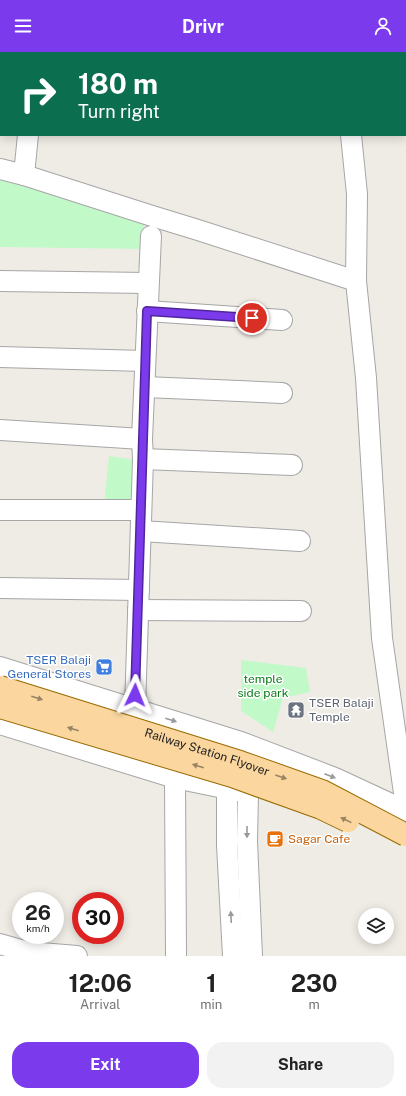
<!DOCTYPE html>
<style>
:root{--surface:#fff;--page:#f2f2f2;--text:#222;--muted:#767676;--accent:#7c3aed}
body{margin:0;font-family:"Public Sans",sans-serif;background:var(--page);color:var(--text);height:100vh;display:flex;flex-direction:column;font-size:15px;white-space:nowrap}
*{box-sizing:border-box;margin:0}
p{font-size:13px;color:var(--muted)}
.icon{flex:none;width:22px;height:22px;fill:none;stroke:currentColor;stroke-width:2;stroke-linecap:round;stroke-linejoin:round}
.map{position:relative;height:904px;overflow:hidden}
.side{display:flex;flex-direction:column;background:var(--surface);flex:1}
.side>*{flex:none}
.banner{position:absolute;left:0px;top:0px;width:406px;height:84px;box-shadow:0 2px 10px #0003;background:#0b6e4f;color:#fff;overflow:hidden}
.fabs{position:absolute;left:358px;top:856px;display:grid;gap:8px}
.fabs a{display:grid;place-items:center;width:36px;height:36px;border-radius:50%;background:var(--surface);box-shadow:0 2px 10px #0003;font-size:20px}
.speed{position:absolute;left:12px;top:840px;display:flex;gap:8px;font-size:20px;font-weight:700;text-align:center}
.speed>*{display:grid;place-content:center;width:52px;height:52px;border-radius:50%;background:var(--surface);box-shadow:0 2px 10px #0003;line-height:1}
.speed small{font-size:10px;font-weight:400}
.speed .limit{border:6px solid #d22;background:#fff;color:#111}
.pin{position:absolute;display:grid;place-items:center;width:34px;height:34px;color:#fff;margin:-17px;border:2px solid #fff;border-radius:50%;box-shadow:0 1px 4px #0007}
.me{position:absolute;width:44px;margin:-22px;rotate:2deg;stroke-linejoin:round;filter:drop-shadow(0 0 3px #0008)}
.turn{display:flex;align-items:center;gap:14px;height:84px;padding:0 12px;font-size:18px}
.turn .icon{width:52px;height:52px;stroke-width:2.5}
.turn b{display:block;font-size:28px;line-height:34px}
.eta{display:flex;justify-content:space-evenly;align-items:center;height:68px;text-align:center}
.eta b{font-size:24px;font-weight:700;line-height:28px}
.button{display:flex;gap:8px;margin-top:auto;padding:8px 12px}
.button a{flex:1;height:46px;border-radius:16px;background:var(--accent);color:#fff;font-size:16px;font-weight:700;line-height:46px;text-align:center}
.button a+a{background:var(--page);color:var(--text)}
header{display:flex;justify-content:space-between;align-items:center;height:52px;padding:0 12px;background:var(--accent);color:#fff;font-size:18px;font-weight:700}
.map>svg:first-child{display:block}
</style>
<header><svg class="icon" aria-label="menu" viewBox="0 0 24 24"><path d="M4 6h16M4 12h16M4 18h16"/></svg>Drivr<svg class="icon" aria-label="person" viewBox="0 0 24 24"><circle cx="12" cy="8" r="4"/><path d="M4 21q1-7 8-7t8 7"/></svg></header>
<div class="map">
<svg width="406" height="904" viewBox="0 0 406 904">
<rect width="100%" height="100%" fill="#efece5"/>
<!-- park -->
<g fill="#c2f9c8">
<rect x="133" y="0" width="212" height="1"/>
<path d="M 0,127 L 144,165 L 144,197 L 0,195 Z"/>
<path d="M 109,404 L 135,408 L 132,455 L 104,453 Z"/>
<path d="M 241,608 L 306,616 L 310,640 L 283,646 L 273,680 L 241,659 Z"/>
</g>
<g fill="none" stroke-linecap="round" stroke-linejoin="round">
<!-- minor casing -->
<g stroke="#a6a6a6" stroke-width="22">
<g id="minor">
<path d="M 347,0 L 347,1"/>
<path d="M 38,1 L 38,0"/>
<path d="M 133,1 L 133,0"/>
<path d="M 0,8 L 1,8"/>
<path d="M 351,83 L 357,142 L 356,229 L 366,326 L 382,586 L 406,755"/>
<path d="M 0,117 L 24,123 L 149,163 L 198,178 L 356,229"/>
<path d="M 24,123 L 28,83"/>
<path d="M 0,229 L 148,231"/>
<path d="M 147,259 L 282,268"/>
<path d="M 0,305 L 145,309"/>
<path d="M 145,335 L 282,341"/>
<path d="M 0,378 L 142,387"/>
<path d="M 143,407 L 292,413"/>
<path d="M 0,458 L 141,458"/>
<path d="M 141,479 L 300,489"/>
<path d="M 0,536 L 139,538"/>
<path d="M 138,558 L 301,559"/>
<path d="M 0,615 L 241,690 L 335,726 L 406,759"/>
<path d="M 135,657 L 143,407 L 142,387 L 151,184"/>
<path d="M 0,672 L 175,726 L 248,741"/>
<path d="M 227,724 L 227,793 L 233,904"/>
<path d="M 175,726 L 176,904"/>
<path d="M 246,728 L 248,741 L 247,789 L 252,904"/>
<path d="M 0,892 L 28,900 L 77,904"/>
</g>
</g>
<!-- minor -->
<use href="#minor" stroke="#fff" stroke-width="20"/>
<!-- major-bridge casing -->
<g stroke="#986b01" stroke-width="24" stroke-linecap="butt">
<g id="major-bridge">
<path id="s1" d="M 0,635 L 240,710 L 322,739 L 406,783"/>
<path d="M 0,655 L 232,724 L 321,756 L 348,769"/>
</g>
</g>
<!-- major-bridge -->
<use href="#major-bridge" stroke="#fbd69e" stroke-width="22"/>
</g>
<!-- one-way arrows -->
<defs><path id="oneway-solid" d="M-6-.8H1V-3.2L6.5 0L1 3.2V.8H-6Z"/></defs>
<g fill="#988465">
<use href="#oneway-solid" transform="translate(37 646) rotate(18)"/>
<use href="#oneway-solid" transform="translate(73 677) rotate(-163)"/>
<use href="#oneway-solid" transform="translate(198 714) rotate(-163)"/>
<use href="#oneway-solid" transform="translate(281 725) rotate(19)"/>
<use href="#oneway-solid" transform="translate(346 768) rotate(-154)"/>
</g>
<g fill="#9a9a9a">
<use href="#oneway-solid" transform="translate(171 668) rotate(17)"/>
<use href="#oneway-solid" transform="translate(330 724) rotate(21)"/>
<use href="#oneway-solid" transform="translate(247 780) rotate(90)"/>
<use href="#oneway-solid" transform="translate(231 865) rotate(-93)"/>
</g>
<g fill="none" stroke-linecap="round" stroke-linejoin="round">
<!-- route casing -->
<g stroke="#51269a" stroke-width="10">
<path id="route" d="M 135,643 L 147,259 L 252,266"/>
</g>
<!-- route -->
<use href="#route" stroke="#7c3aed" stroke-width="7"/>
</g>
<!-- icons -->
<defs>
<g id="supermarket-square" transform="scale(0.9)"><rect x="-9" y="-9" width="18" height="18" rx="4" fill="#3f7fe0" stroke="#fff"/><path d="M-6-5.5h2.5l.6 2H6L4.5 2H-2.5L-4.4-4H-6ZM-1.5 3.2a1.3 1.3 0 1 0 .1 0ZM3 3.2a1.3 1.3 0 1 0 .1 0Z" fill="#fff"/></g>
<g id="temple-square" transform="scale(0.9)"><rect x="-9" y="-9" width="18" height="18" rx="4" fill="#6b7280" stroke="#fff"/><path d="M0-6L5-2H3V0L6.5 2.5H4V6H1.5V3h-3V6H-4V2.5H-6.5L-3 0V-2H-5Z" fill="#fff"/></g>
<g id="cafe-square" transform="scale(0.9)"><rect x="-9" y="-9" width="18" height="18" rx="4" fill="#e8710a" stroke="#fff"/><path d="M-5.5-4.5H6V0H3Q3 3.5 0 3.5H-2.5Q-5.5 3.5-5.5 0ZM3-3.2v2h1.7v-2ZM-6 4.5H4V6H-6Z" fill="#fff"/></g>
</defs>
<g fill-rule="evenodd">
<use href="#supermarket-square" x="104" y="615"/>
<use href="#temple-square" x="296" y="658"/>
<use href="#cafe-square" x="275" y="787"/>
</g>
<g text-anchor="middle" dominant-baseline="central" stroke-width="3" stroke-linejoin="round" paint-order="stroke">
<!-- shop labels -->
<g font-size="12" fill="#366cbe" stroke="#fff" text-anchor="end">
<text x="91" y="608">TSER Balaji<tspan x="91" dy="14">General Stores</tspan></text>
</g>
<!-- park labels -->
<g font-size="12" fill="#0c7d19" stroke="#fff">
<text x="263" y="627">temple<tspan x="263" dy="14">side park</tspan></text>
</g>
<!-- worship labels -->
<g font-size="12" fill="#5b616d" stroke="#fff" text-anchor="start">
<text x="309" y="651">TSER Balaji<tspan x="309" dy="14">Temple</tspan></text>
</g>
<!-- street labels -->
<g font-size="12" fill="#1f1f1f" stroke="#fff">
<text stroke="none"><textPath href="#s1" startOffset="217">Railway Station Flyover</textPath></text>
</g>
<!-- food labels -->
<g font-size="12" fill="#c56008" stroke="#fff" text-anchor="start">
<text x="288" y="787">Sagar Cafe</text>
</g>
</g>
</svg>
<div class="fabs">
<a><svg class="icon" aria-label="layers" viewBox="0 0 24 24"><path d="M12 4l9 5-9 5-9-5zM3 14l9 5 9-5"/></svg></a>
</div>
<div class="speed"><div>26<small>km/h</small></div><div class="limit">30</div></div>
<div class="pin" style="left:252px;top:266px;background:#d93025"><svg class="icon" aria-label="arrive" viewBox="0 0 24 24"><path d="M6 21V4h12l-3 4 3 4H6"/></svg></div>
<svg class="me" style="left:135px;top:643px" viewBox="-20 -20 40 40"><path d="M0-17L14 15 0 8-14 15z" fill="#7c3aed" stroke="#fff" stroke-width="4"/></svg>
<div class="banner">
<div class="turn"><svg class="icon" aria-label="right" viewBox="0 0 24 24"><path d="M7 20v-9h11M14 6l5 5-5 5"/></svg><div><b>180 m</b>Turn right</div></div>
</div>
</div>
<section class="side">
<div class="eta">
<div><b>12:06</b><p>Arrival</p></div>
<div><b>1</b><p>min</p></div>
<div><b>230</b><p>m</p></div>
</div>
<div class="button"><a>Exit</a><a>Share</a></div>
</section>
